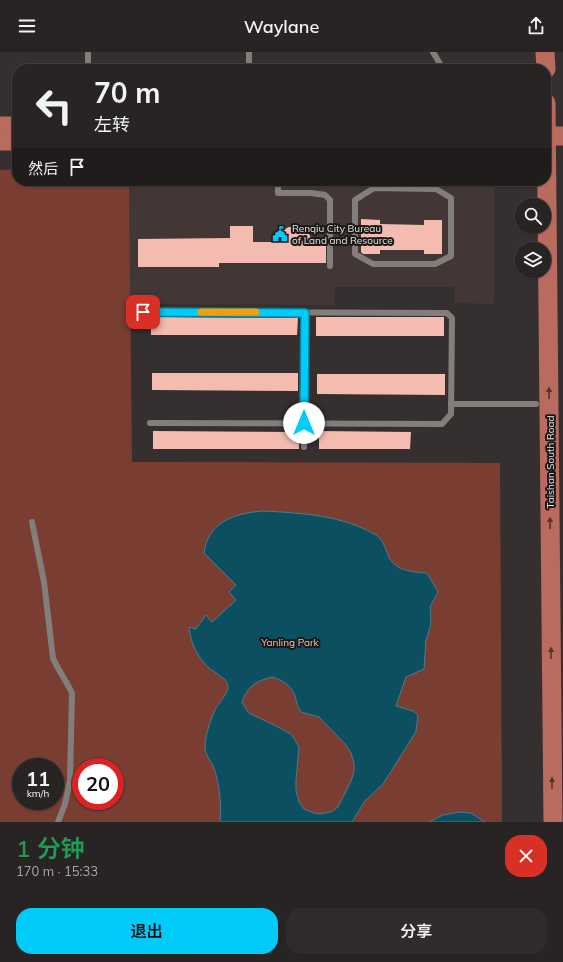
<!DOCTYPE html>
<html lang="zh">
<meta charset="utf-8">
<style>
:root{--surface:#282423;--page:#302c2b;--text:#f1f3f6;--muted:#a5a4a6;--line:#444141;--accent:#00cbf9}
body{margin:0;font-family:Mulish,"Noto Sans SC",sans-serif;background:var(--page);color:var(--text);height:100vh;display:flex;flex-direction:column;font-size:15px;white-space:nowrap}
*{box-sizing:border-box;margin:0}
p{font-size:13px;color:var(--muted)}
.icon{flex:none;width:22px;height:22px;fill:none;stroke:currentColor;stroke-width:2;stroke-linecap:round;stroke-linejoin:round}
.map{position:relative;height:770px;overflow:hidden}
.details{display:flex;flex-direction:column;background:var(--surface);flex:1}
.details>*{flex:none}
.hud{position:absolute;left:12px;top:12px;width:539px;height:122px;border-radius:16px;box-shadow:0 1px 3px #0004,0 0 0 1px var(--line);background:#282423;color:var(--text);overflow:hidden}
.buttons{position:absolute;left:515px;top:146px;display:grid;gap:8px}
.buttons a{display:grid;place-items:center;width:36px;height:36px;border-radius:50%;background:var(--surface);box-shadow:0 1px 3px #0004,0 0 0 1px var(--line);font-size:20px}
.speed{position:absolute;left:12px;top:706px;display:flex;gap:8px;font-size:20px;font-weight:700;text-align:center}
.speed>*{display:grid;place-content:center;width:52px;height:52px;border-radius:50%;background:var(--surface);box-shadow:0 1px 3px #0004,0 0 0 1px var(--line);line-height:1}
.speed small{font-size:10px;font-weight:400}
.speed .limit{border:6px solid #d22;background:#fff;color:#111}
.pin{position:absolute;display:grid;place-items:center;width:34px;height:34px;color:#fff;margin:-17px;border-radius:8px;box-shadow:0 2px 6px #0006}
.me{position:absolute;width:44px;margin:-22px;rotate:0deg;stroke-linejoin:round;filter:drop-shadow(0 0 3px #0008)}
.turn{display:flex;align-items:center;gap:14px;height:84px;padding:0 16px;font-size:18px}
.turn .icon{width:52px;height:52px;stroke-width:2.5}
.turn b{display:block;font-size:28px;line-height:34px}
.then{display:flex;align-items:center;height:38px;padding:0 16px;background:#0003;gap:8px;font-size:15px}
.round{display:grid;place-items:center;flex:none;width:42px;height:42px;border-radius:16px;background:var(--page)}
.summary{display:flex;align-items:center;justify-content:space-between;height:68px;padding:0 16px}
h1{font-size:24px;font-weight:600;line-height:30px;color:#1e9e55}
.primary-button{display:flex;gap:8px;margin-top:auto;padding:8px 16px}
.primary-button a{flex:1;height:46px;border-radius:16px;background:var(--accent);color:#111;font-size:16px;font-weight:600;line-height:46px;text-align:center}
.primary-button a+a{background:var(--page);color:var(--text)}
header{display:flex;justify-content:space-between;align-items:center;height:52px;padding:0 16px;background:var(--surface);font-size:18px;font-weight:600}
.map>svg:first-child{display:block}
</style>
<header><svg class="icon" aria-label="menu" viewBox="0 0 24 24"><path d="M4 6h16M4 12h16M4 18h16"/></svg>Waylane<svg class="icon" aria-label="share" viewBox="0 0 24 24"><path d="M12 15V3M7 8l5-5 5 5M5 13v7h14v-7"/></svg></header>
<div class="map">
<svg width="563" height="770" viewBox="0 0 563 770">
<rect width="100%" height="100%" fill="#35302f"/>
<!-- built -->
<path fill="#433735" d="M 129,129 L 494,129 L 494,252 L 455,251 L 455,235 L 335,235 L 334,253 L 130,252 Z"/>
<!-- green -->
<path fill="#7a3d32" fill-rule="evenodd" d="M 17,117 L 17,129 L 129,129 L 132,410 L 500,411 L 502,770 L 0,770 L 0,118 ZM 21,715 L 55,715 L 55,749 L 21,749 ZM 81,715 L 115,715 L 115,749 L 81,749 Z"/>
<!-- water -->
<g fill="#0c4f61" stroke="#4e7c89" fill-rule="evenodd">
<path d="M 263,459 C 301,461 342,463 376,483 C 383,487 385,496 388,503 C 394,519 412,520 427,521 L 438,540 L 430,555 L 431,572 L 426,588 L 424,617 L 406,625 L 396,654 L 413,659 L 418,663 L 416,679 L 412,686 L 383,732 L 365,749 L 352,770 L 220,770 C 222,754 219,730 214,716 C 211,709 206,704 205,696 C 205,684 210,669 215,658 C 218,651 229,641 228,634 C 227,626 215,621 209,616 C 198,606 190,590 189,575 L 196,577 L 206,563 L 212,570 L 236,548 L 229,540 L 236,533 L 204,501 C 208,469 236,461 263,459 ZM 273,625 C 283,629 291,633 295,644 C 297,650 297,654 301,660 L 319,665 L 346,693 L 351,701 L 354,711 L 354,720 L 351,729 L 338,755 L 331,760 L 320,762 L 314,761 L 304,757 L 299,750 L 296,738 L 296,728 L 299,695 L 292,683 L 280,676 L 249,661 L 242,651 C 246,635 257,628 273,625 Z"/>
<path d="M 459,760 L 471,761 L 485,770 L 429,770 L 443,763 Z"/>
</g>
<!-- building -->
<g fill="#f4bbb0">
<path d="M 361,167 L 380,168 L 380,172 L 424,173 L 424,168 L 442,168 L 442,202 L 424,202 L 424,198 L 380,198 L 380,202 L 363,202 L 361,200 Z"/>
<path d="M 230,174 L 253,174 L 253,190 L 276,190 L 281,181 L 285,177 L 289,175 L 299,175 L 308,180 L 313,190 L 326,190 L 326,211 L 219,211 L 219,215 L 138,215 L 138,187 L 230,186 Z"/>
<path d="M 151,265 L 298,266 L 297,283 L 151,283 Z"/>
<rect x="316" y="265" width="128" height="19"/>
<path d="M 152,321 L 298,321 L 298,339 L 152,338 Z"/>
<path d="M 317,322 L 445,322 L 445,343 L 317,342 Z"/>
<path d="M 153,379 L 299,380 L 299,397 L 153,397 Z"/>
<path d="M 319,379 L 411,380 L 410,397 L 319,397 Z"/>
</g>
<g fill="none" stroke-linecap="round" stroke-linejoin="round">
<!-- lane -->
<g stroke="#837e7c" stroke-width="6">
<path d="M 88,0 L 88,17"/>
<path d="M 249,0 L 249,17"/>
<path d="M 433,0 L 443,17"/>
<path d="M 278,129 L 278,141 L 311,141 L 325,143 L 330,148 L 330,214"/>
<path d="M 374,136 L 436,137 L 451,146 L 451,204 L 435,212 L 373,212 L 355,202 L 355,148 Z"/>
<path d="M 143,260 L 447,261 L 452,266 L 451,362 L 442,372 L 150,371"/>
<path d="M 451,352 L 536,352"/>
<path d="M 304,395 L 305,261"/>
<path d="M 32,470 L 44,530 L 53,606 C 58,618 66,628 72,641 L 70,728 L 65,752 L 58,770"/>
</g>
<!-- primary -->
<g stroke="#b96b5d" stroke-width="19">
<path d="M 545,0 L 546,17"/>
<path d="M 546,51 L 553,770"/>
<path d="M 0,74 L 17,74"/>
<path d="M 546,84 L 563,84"/>
<path d="M 0,89 L 17,89"/>
</g>
</g>
<!-- one-way arrows -->
<defs><path id="oneway-solid" d="M-6-.8H1V-3.2L6.5 0L1 3.2V.8H-6Z"/></defs>
<g fill="#523630">
<use href="#oneway-solid" transform="translate(549 341) rotate(-90)"/>
<use href="#oneway-solid" transform="translate(550 471) rotate(-90)"/>
<use href="#oneway-solid" transform="translate(551 601) rotate(-90)"/>
<use href="#oneway-solid" transform="translate(552 731) rotate(-90)"/>
</g>
<g fill="none" stroke-linecap="round" stroke-linejoin="round">
<!-- route casing -->
<g stroke="#0084a2" stroke-width="10">
<path id="route" d="M 143,260 L 305,261 L 304,371"/>
</g>
<!-- route -->
<use href="#route" stroke="#00cbf9" stroke-width="7"/>
<!-- slow -->
<path stroke="#f59e0b" stroke-width="7" d="M 201,260 L 256,260"/>
</g>
<!-- icons -->
<defs>
<g id="civic-bare" transform="scale(1.2)"><path d="M-.6-6.5H3V-4.5H.6V-3L4-1V1h2V6H-6V1h2V-1L-.6-3ZM-1.2 2.5V6h2.4V2.5Z" fill="#00cbf9" stroke="#1b1918" stroke-width="2.5" paint-order="stroke"/></g>
</defs>
<g fill-rule="evenodd">
<use href="#civic-bare" x="280" y="182"/>
</g>
<g text-anchor="middle" dominant-baseline="central" stroke-width="4" stroke-linejoin="round" paint-order="stroke">
<!-- poi labels -->
<g font-size="10" fill="#e9e6e5" stroke="#1b1918" text-anchor="start">
<text x="292" y="176">Renqiu City Bureau<tspan x="292" dy="12">of Land and Resource</tspan></text>
</g>
<!-- street labels -->
<g font-size="10" fill="#e9e6e5" stroke="#1b1918">
<text transform="translate(550 410) rotate(-90)">Taishan South Road</text>
</g>
<!-- park labels -->
<g font-size="10" fill="#f6c5bb" stroke="#1b1918">
<text x="290" y="590">Yanling Park</text>
</g>
</g>
</svg>
<div class="buttons">
<a><svg class="icon" aria-label="search" viewBox="0 0 24 24"><circle cx="10" cy="10" r="6"/><path d="M15 15l6 6"/></svg></a>
<a><svg class="icon" aria-label="layers" viewBox="0 0 24 24"><path d="M12 4l9 5-9 5-9-5zM3 14l9 5 9-5"/></svg></a>
</div>
<div class="speed"><div>11<small>km/h</small></div><div class="limit">20</div></div>
<div class="pin" style="left:143px;top:260px;background:#d93025"><svg class="icon" aria-label="arrive" viewBox="0 0 24 24"><path d="M6 21V4h12l-3 4 3 4H6"/></svg></div>
<svg class="me" style="left:304px;top:371px" viewBox="-20 -20 40 40"><circle r="19" fill="#fff"/><path d="M0-13L10 11 0 6-10 11z" fill="#00cbf9"/></svg>
<div class="hud">
<div class="turn"><svg class="icon" aria-label="left" viewBox="0 0 24 24"><path d="M17 20v-9H6M10 6l-5 5 5 5"/></svg><div><b>70 m</b>左转</div></div>
<div class="then">然后<svg class="icon" aria-label="arrive" viewBox="0 0 24 24"><path d="M6 21V4h12l-3 4 3 4H6"/></svg></div>
</div>
</div>
<section class="details">
<div class="summary"><div><h1>1 分钟</h1><p>170 m · 15:33</p></div><a class="round" style="background:#d93025;color:#fff"><svg class="icon" aria-label="close" viewBox="0 0 24 24"><path d="M6 6l12 12M18 6L6 18"/></svg></a></div>
<div class="primary-button"><a>退出</a><a>分享</a></div>
</section>
